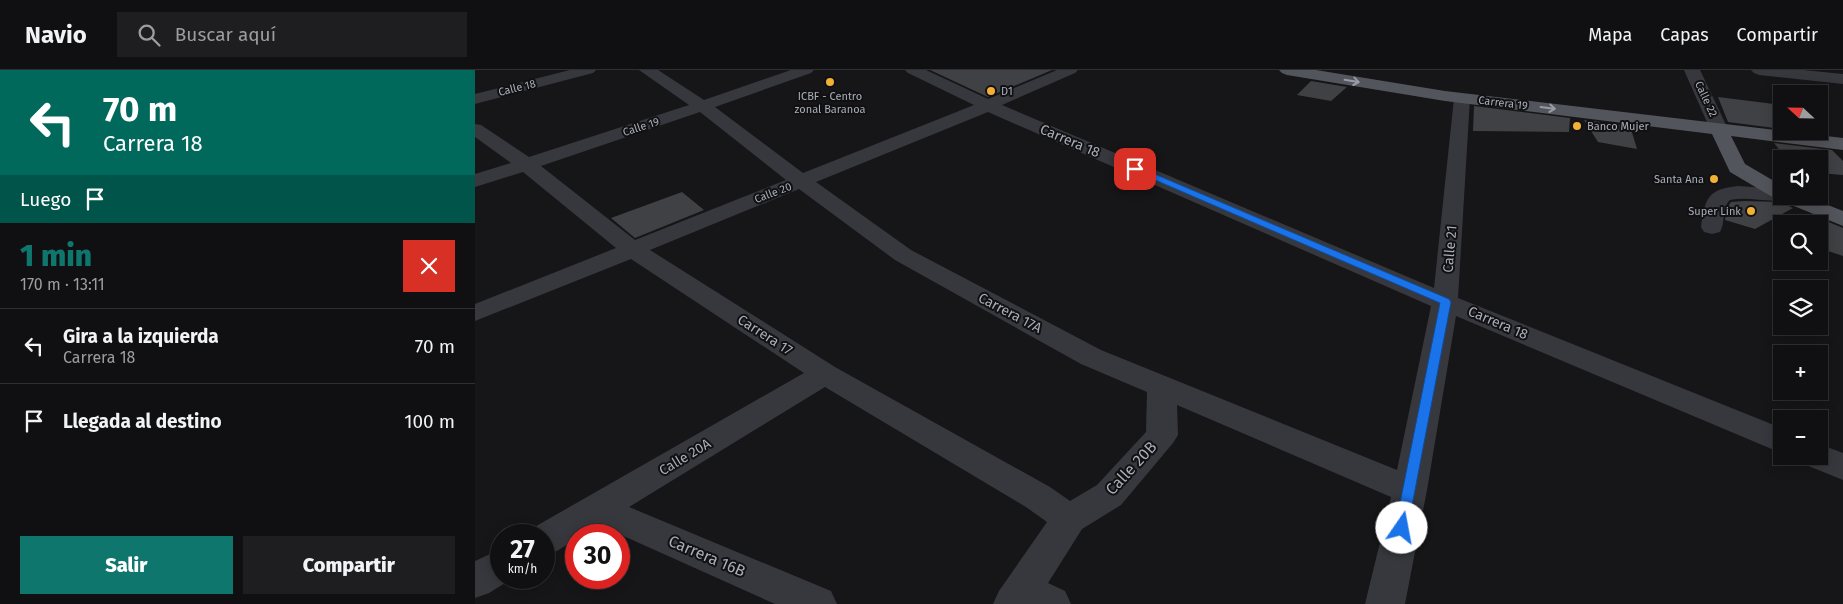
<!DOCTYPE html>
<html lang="es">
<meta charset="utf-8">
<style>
:root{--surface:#101012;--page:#1e1e20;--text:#f1f3f6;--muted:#9c9d9f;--line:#303032;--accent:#0f766e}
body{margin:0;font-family:"Fira Sans",sans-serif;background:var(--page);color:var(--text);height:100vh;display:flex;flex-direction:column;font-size:19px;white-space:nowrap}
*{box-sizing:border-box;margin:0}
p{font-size:16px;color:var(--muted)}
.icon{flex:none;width:28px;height:28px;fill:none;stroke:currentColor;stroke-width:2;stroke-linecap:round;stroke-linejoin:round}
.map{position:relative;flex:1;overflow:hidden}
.details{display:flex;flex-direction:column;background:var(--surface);width:475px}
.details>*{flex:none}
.top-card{background:#00695c;color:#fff;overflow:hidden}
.needle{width:32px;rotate:292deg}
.fabs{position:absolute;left:1298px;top:15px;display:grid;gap:10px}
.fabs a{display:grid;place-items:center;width:55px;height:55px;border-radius:0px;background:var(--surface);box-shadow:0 2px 12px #0003,0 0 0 1px var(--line);font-size:25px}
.speed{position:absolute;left:15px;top:454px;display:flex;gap:10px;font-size:25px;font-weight:700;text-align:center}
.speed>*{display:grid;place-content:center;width:65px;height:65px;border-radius:50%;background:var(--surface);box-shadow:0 2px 12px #0003,0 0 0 1px var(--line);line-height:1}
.speed small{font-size:12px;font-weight:400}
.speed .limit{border:8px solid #d22;background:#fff;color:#111}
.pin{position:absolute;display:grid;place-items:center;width:42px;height:42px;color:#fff;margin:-21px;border-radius:10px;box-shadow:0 2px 8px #0006}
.me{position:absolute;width:55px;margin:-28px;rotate:12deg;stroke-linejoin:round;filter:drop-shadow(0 0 4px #0008)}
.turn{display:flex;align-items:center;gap:18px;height:105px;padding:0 20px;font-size:22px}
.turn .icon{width:65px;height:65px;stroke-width:2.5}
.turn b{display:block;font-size:35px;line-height:42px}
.then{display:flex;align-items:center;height:48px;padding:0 20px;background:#0003;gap:10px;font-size:19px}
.round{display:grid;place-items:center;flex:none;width:52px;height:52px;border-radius:0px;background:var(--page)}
.head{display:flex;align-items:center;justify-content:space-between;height:85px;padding:0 20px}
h1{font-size:30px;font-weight:800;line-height:38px;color:var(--accent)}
.primary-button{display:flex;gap:10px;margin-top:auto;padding:10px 20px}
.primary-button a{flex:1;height:58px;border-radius:0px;background:var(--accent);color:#fff;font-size:20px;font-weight:800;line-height:58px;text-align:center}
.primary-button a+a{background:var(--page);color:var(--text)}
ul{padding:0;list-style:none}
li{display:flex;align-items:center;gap:15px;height:75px;padding:0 20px;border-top:1px solid var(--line)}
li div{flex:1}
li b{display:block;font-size:19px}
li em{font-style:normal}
header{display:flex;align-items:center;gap:30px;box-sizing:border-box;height:70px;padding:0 25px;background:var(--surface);border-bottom:1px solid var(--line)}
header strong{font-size:24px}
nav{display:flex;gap:28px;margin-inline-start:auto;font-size:18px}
.search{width:350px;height:45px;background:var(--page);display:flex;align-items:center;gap:12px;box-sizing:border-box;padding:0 18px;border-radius:0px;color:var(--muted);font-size:19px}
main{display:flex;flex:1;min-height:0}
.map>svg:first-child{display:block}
</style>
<header>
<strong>Navio</strong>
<div class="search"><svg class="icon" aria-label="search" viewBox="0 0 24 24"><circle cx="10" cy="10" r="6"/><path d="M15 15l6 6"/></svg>Buscar aquí</div>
<nav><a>Mapa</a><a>Capas</a><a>Compartir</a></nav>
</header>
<main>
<section class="details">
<div class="top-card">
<div class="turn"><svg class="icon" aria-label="left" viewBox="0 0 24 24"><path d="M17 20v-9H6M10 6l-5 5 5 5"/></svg><div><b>70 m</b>Carrera 18</div></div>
<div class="then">Luego<svg class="icon" aria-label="arrive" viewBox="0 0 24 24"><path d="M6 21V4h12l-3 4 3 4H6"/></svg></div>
</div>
<div class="head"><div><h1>1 min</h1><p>170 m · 13:11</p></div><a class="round" style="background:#d93025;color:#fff"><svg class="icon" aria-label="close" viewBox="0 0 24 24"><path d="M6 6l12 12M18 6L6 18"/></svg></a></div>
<ul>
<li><svg class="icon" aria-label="left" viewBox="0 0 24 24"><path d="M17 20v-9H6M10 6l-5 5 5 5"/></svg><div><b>Gira a la izquierda</b><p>Carrera 18</p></div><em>70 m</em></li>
<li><svg class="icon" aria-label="arrive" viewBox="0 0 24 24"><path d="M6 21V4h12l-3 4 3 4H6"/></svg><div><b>Llegada al destino</b></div><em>100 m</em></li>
</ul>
<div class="primary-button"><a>Salir</a><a>Compartir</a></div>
</section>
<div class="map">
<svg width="1368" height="534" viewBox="0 0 1368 534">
<rect width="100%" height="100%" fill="#161618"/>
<!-- building -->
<g fill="#404145">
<path d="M 455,0 L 577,0 L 513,27 Z"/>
<path d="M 836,11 L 872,17 L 856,31 L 822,25 Z"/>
<path d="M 1243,27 L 1306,35 L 1306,59 L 1253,52 Z"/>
<path d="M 999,36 L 1095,48 L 1094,62 L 998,61 Z"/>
<path d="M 1109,50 L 1155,56 L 1162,79 L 1123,72 Z"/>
<path d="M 1299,73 L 1357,80 L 1368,91 L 1368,105 L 1344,103 L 1344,89 L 1312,89 Z"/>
<path d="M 207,122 L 229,140 L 160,168 L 136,148 Z"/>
<path d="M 1270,131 L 1305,132 L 1318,138 L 1280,159 L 1250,150 L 1252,138 L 1256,132 Z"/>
<path d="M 1344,148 L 1368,158 L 1368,186 L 1344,178 Z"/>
</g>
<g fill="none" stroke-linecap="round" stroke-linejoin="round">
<!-- minor -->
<g fill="#37383d" fill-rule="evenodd">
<path d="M 95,0 L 121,0 L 118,3 L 0,34 L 0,24 Z"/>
<path d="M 164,0 L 183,0 L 229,30 L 316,0 L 339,0 L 336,3 L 240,37 L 328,103 L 499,35 L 433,3 L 430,0 L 451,0 L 513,29 L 582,0 L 603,0 L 600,3 L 527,35 L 959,218 L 979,28 L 981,24 L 993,24 L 995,28 L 983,228 L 1306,358 L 1306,383 L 981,246 L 952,420 L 930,534 L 890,534 L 916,427 L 702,335 L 703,365 L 698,373 L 646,435 L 607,459 L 573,513 L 590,521 L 596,534 L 518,534 L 524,521 L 572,452 L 551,437 L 350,317 L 154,437 L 356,521 L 362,534 L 300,534 L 124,455 L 108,465 L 101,465 L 101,469 L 82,481 L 69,485 L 69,465 L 53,465 L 56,459 L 329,303 L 156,189 L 0,251 L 0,234 L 141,178 L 48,102 L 0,117 L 0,104 L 36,93 L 0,67 L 0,54 L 6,55 L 54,87 L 214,35 ZM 225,42 L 311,110 L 160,170 L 66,96 ZM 513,42 L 956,236 L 922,400 L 626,280 L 436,180 L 341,112 ZM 324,119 L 420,190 L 606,294 L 672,322 L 671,362 L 622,415 L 595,431 L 575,417 L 360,297 L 175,180 Z"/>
<path d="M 1209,0 L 1225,0 L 1253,59 L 1250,63 L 1244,64 L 1238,63 L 1235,59 Z"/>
<path d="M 1276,0 L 1328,0 L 1368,4 L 1368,14 L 1284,5 L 1279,3 Z"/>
<path d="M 1263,116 L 1306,119 L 1306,126 L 1316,126 L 1313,129 C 1295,134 1275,126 1255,130 C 1246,138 1251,152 1245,162 L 1237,164 L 1229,162 L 1226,157 C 1230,128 1233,119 1263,116 Z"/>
<path d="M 1344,374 L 1368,383 L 1368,410 L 1331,395 L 1327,386 L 1344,386 Z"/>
<path d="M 26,479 L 26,508 L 38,508 L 14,523 L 0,528 L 0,491 Z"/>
</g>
<!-- major -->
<path fill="#53555c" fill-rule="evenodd" d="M 804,0 L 841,0 L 970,21 L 1368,68 L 1368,80 L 1256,66 L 1270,94 L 1306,115 L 1306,126 L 1330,126 L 1368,141 L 1368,156 L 1299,128 L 1255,102 L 1237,64 L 970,31 L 812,5 L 807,3 Z"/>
</g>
<!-- one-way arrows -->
<defs><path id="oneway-shaft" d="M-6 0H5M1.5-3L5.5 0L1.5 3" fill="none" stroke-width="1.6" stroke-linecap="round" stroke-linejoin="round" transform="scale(1.25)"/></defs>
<g stroke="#979ba6">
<use href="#oneway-shaft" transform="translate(877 11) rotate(9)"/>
<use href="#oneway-shaft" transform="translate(1073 38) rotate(7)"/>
</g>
<!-- route -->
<path fill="#1a73e8" stroke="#114b97" d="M 657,97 L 663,97 L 974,229 L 976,232 L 932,462 L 927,464 L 922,462 L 920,458 L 965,233 L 657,100 Z"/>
<!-- markers -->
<g fill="#f2b134" stroke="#111113" stroke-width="2">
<circle cx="355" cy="12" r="5"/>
<circle cx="516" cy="21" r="5"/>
<circle cx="1102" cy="56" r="5"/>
<circle cx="1239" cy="109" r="5"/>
<circle cx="1276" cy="141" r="5"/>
</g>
<g text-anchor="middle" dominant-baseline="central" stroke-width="4" stroke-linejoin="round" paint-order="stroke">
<!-- far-street labels -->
<g font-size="11" fill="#a8adb8" stroke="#111113">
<text transform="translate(42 18) rotate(-14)">Calle 18</text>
<text transform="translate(1231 29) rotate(65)">Calle 22</text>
<text transform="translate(1028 33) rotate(7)">Carrera 19</text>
<text transform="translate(166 57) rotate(-18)">Calle 19</text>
<text transform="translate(298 123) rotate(-21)">Calle 20</text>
</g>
<!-- far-poi labels -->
<g font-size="11" fill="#a8adb8" stroke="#111113" text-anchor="start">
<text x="526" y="21">D1</text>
<text x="355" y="26" text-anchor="middle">ICBF - Centro<tspan x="355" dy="13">zonal Baranoa</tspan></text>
<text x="1112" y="56">Banco Mujer</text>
<text x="1229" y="109" text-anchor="end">Santa Ana</text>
<text x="1266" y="141" text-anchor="end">Super Link</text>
</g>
<!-- street labels -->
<g font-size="14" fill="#a8adb8" stroke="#111113">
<text transform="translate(595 71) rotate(23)">Carrera 18</text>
<text transform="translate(975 179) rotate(-85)">Calle 21</text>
<text transform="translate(535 243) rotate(28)">Carrera 17A</text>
<text transform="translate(1023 253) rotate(23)">Carrera 18</text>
<text transform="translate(290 265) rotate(33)">Carrera 17</text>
<text transform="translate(210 387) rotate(-31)">Calle 20A</text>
</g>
<!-- near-street labels -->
<g font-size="16" fill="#a8adb8" stroke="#111113">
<text transform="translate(656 398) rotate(-47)">Calle 20B</text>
<text transform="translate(232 486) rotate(23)">Carrera 16B</text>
</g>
</g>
</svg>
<div class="fabs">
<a><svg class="needle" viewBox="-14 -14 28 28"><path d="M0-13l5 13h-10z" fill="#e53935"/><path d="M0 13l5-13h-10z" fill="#9c9d9f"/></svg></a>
<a><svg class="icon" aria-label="sound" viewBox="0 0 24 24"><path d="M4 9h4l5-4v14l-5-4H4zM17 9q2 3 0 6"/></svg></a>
<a><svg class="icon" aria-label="search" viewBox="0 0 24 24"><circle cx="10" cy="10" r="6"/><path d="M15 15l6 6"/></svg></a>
<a><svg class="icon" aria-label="layers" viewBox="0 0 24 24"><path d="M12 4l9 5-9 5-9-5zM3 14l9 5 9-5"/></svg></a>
<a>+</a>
<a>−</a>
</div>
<div class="speed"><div>27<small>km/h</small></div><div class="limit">30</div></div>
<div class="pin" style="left:660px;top:99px;background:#d93025"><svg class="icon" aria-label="arrive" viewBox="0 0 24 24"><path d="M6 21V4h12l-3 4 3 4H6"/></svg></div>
<svg class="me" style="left:927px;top:458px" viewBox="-20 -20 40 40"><circle r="19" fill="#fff"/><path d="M0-13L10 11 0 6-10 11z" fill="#1a73e8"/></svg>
</div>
</main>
